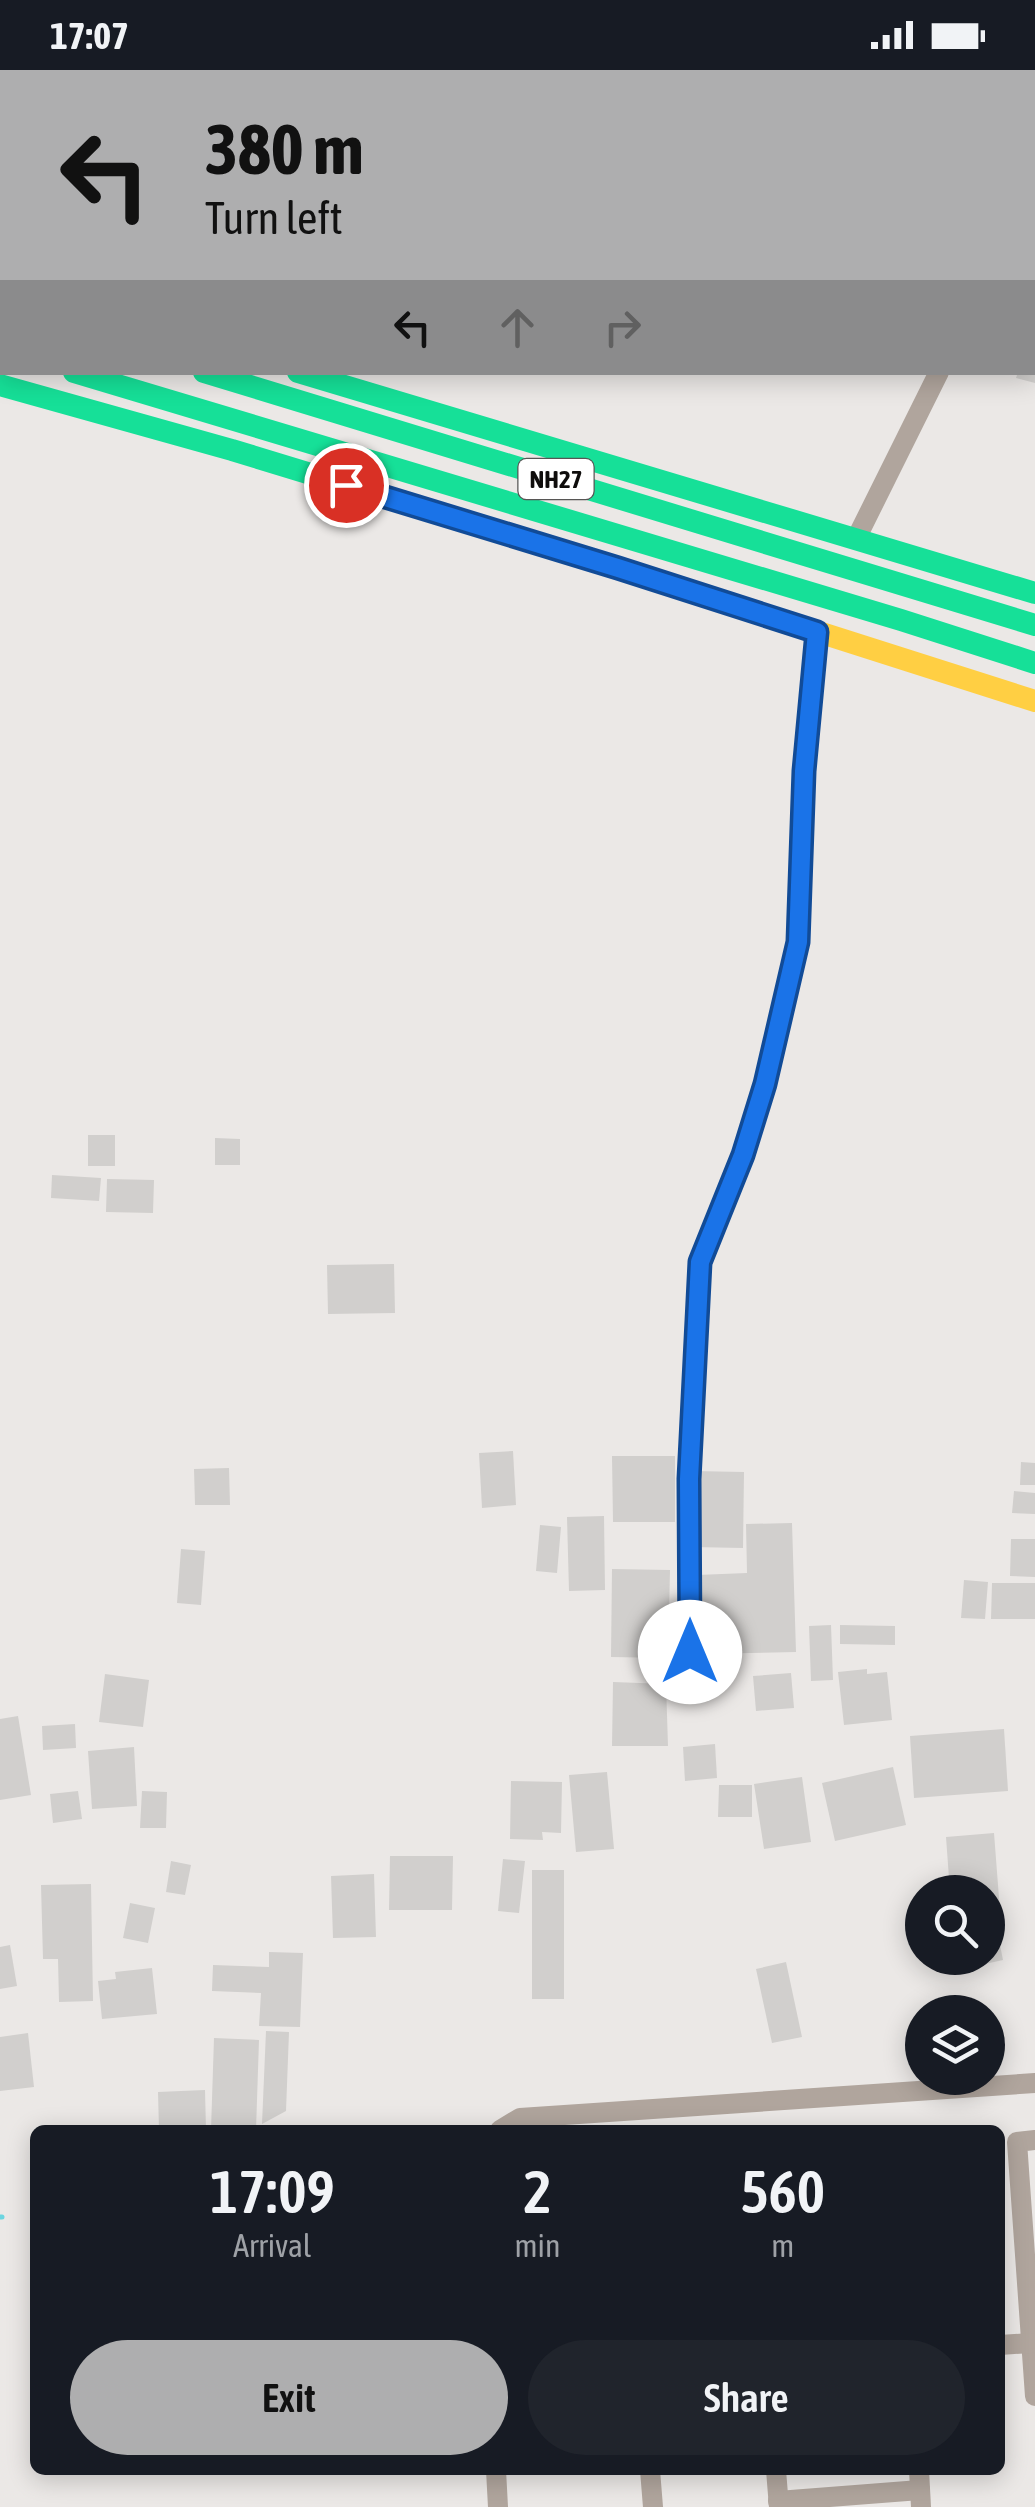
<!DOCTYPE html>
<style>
:root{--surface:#171b24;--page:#20242c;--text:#f1f3f6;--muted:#9ea1a6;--accent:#aeaeaf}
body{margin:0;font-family:"Asap Condensed",sans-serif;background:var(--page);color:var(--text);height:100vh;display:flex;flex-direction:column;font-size:38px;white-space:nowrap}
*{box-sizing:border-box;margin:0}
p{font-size:32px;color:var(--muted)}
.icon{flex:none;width:55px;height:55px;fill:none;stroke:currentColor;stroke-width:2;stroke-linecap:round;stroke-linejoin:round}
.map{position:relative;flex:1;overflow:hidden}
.panel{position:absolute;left:30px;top:2055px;width:975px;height:350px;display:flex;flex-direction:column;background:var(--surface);border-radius:15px;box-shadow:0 5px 25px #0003}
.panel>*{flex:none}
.banner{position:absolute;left:0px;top:0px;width:1035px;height:305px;box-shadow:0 5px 25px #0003;background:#aeaeaf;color:#111;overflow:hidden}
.fabs{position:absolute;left:905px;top:1805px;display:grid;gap:20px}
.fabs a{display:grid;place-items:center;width:100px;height:100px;border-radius:50%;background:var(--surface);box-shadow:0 5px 25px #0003;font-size:50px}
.pin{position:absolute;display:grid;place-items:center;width:85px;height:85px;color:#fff;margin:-42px;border:5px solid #fff;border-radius:50%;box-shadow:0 2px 10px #0007}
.me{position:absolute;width:110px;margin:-55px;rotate:0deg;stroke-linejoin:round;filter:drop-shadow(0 0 8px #0008)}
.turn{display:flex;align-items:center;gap:35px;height:210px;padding:0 40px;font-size:45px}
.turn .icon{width:130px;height:130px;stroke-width:2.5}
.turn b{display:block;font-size:70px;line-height:85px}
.lanes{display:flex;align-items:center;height:95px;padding:0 40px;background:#0003;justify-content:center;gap:50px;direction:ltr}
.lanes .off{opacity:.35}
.eta{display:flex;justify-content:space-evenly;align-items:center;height:170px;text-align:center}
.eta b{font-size:60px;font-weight:600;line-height:70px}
.cta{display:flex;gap:20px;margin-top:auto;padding:20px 40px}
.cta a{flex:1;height:115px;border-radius:60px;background:var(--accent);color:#111;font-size:40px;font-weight:600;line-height:115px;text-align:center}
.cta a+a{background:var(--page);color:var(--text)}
.status{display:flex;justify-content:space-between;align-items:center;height:70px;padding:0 50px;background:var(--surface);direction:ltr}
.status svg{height:28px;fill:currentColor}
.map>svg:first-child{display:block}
</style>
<div class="status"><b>17:07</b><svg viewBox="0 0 49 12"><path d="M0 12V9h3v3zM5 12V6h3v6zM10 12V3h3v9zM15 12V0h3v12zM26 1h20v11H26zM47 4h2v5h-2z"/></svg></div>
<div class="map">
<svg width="1035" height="2437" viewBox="0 0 1035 2437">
<rect width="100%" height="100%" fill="#ebe8e6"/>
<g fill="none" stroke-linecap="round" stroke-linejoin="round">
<!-- stream -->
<path stroke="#6cd5e0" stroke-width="5" d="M 0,2147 L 2,2147"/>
</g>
<!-- building -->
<g fill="#d1cfcd">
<path d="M 1018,302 L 1035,302 L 1035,313 L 1016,308 Z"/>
<rect x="88" y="1065" width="27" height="31"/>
<path d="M 215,1068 L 240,1069 L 240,1095 L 215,1095 Z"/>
<path d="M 52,1105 L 101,1108 L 99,1131 L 51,1128 Z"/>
<path d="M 107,1109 L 154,1110 L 153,1143 L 106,1142 Z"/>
<path d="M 394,1194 L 395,1243 L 328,1244 L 327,1195 Z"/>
<path d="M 513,1381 L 516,1435 L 482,1438 L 479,1383 Z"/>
<path d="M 612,1386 L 675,1386 L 675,1452 L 613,1452 Z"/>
<path d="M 1021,1392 L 1035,1393 L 1035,1415 L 1020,1415 Z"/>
<path d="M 229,1398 L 230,1435 L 195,1435 L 194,1399 Z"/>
<path d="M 693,1401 L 744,1402 L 743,1478 L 692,1477 Z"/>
<path d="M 1014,1421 L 1035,1423 L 1035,1444 L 1012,1443 Z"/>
<path d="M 604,1446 L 605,1520 L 569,1521 L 567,1447 Z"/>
<path d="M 792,1453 L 796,1582 L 699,1584 L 697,1505 L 747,1503 L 746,1454 Z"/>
<path d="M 540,1455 L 561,1457 L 557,1503 L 536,1501 Z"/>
<path d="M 1011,1469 L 1035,1469 L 1035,1507 L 1010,1506 Z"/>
<path d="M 181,1479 L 205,1481 L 201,1535 L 177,1533 Z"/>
<path d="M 612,1499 L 670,1500 L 668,1588 L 611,1587 Z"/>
<path d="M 964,1510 L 988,1512 L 985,1549 L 961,1548 Z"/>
<path d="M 992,1513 L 1035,1513 L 1035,1549 L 991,1549 Z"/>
<path d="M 831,1555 L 833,1610 L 811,1611 L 809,1556 Z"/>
<path d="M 840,1555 L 895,1556 L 895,1575 L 840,1574 Z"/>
<path d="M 867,1599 L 867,1604 L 887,1602 L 892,1650 L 844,1655 L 838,1602 Z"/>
<path d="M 791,1603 L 794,1638 L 756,1641 L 753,1606 Z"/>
<path d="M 105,1604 L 149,1610 L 143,1657 L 99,1652 Z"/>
<path d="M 613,1612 L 666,1614 L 668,1676 L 612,1676 Z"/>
<path d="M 18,1646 L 31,1725 L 0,1730 L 0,1649 Z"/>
<path d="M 75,1654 L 76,1678 L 43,1680 L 42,1656 Z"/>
<path d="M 1004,1659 L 1008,1721 L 914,1728 L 910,1666 Z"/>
<path d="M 715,1674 L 717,1708 L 685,1711 L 683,1677 Z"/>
<path d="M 134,1677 L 137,1736 L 92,1739 L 88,1681 Z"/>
<path d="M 893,1697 L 906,1755 L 835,1771 L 822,1713 Z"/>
<path d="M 607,1702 L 614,1779 L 576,1782 L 569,1705 Z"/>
<path d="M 802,1707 L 811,1772 L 764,1779 L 754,1714 Z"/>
<path d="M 511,1711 L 562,1712 L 561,1763 L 542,1762 L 543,1770 L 510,1769 Z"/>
<path d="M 719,1715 L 752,1715 L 752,1747 L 718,1747 Z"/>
<path d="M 78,1721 L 82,1749 L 53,1753 L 50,1724 Z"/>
<path d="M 142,1721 L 167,1722 L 166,1758 L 140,1758 Z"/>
<path d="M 994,1763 L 1000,1841 L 988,1842 L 988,1822 L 950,1822 L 946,1767 Z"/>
<path d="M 390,1786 L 453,1786 L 452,1840 L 389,1840 Z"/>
<path d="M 503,1789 L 525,1791 L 519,1843 L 498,1841 Z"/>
<path d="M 171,1791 L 191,1795 L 185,1825 L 166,1822 Z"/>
<rect x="532" y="1800" width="32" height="129"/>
<path d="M 374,1804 L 376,1867 L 333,1868 L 331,1806 Z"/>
<path d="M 91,1814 L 93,1931 L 59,1932 L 58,1889 L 43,1889 L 41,1815 Z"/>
<path d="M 130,1833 L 155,1838 L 148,1873 L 123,1868 Z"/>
<path d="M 996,1855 L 1003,1890 L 962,1899 L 960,1888 L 988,1888 L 988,1857 Z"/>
<path d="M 10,1875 L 17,1916 L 0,1919 L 0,1877 Z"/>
<path d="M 269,1882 L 303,1883 L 300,1957 L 259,1956 L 261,1923 L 212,1921 L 213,1895 L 269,1897 Z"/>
<path d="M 786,1892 L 802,1967 L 772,1973 L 756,1899 Z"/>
<path d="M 152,1898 L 157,1944 L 102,1949 L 98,1911 L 116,1909 L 115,1902 Z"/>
<path d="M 266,1961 L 289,1962 L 286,2041 L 262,2054 Z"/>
<path d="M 28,1963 L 34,2017 L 0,2021 L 0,1967 Z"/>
<path d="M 214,1968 L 259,1970 L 256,2060 L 211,2060 Z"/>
<path d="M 205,2020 L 206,2060 L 159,2060 L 158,2022 Z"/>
</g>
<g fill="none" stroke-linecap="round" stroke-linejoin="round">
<!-- street -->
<g stroke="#b0a59d" stroke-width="20">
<path d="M 1029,2 L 1029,0"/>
<path d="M 1032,58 L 1035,58"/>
<path d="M 856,469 L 939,302"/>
<path d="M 690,1582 L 689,1409 L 700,1192 L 743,1085 L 765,1014 L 798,873 L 804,701 L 817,561"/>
<path d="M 500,2060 L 520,2048 L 1035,2013"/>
<path d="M 1035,2070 L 1017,2072 L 1035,2326"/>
<path d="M 1000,2275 L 1031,2273"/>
<path d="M 496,2400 L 498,2437"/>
<path d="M 650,2400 L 653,2437"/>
<path d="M 776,2400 L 779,2437"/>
<path d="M 919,2400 L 921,2437"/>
<path d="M 778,2431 L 920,2420"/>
</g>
<!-- fast -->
<g stroke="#16e098" stroke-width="22">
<path d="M 0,241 L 2,242"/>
<path d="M 0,280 L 2,281"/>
<path d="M 74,302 L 901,550 L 1035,593"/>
<path d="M 204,302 L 1035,555"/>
<path d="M 298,302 L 1035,523"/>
<path d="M 0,315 L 232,380 L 580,486"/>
</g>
<!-- slow -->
<g stroke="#ffcf43" stroke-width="22">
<path d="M 0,211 L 2,212"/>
<path d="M 580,486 L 1035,631"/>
</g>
</g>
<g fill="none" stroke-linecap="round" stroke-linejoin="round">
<!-- route casing -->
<g stroke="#114b97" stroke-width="25">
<path id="route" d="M 346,415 L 618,498 L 817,562 L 804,701 L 798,872 L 765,1014 L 743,1085 L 700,1192 L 689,1409 L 690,1582"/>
</g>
<!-- route -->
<use href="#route" stroke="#1a73e8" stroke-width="18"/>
</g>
<g text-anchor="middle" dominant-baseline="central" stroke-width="9" stroke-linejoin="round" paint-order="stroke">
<!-- shield labels -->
<rect fill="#fff" stroke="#575655" stroke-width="2.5" x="518.5" y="389" width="75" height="40" rx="8"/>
<g font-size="25" font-weight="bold" fill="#0f0d0c">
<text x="556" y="409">NH27</text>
</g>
</g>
</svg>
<div class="fabs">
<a><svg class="icon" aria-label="search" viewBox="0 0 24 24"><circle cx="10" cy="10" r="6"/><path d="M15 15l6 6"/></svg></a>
<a><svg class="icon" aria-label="layers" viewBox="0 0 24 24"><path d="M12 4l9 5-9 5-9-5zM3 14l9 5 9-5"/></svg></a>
</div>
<div class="pin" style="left:346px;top:415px;background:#d93025"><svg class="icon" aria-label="arrive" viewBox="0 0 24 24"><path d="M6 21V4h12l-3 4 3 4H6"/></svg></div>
<svg class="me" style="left:690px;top:1582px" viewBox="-20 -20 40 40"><circle r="19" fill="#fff"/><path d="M0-13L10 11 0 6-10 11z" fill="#1a73e8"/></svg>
<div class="banner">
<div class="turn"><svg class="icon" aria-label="left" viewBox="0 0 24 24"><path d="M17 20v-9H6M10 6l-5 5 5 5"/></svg><div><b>380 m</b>Turn left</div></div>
<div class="lanes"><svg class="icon" aria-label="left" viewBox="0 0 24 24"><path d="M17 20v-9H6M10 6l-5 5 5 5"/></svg><svg class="icon off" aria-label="ahead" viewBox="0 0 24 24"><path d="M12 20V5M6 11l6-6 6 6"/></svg><svg class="icon off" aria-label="right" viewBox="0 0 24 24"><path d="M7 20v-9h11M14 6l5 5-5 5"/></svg></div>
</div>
<section class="panel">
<div class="eta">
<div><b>17:09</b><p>Arrival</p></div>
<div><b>2</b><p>min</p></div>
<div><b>560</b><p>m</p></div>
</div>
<div class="cta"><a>Exit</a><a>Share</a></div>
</section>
</div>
